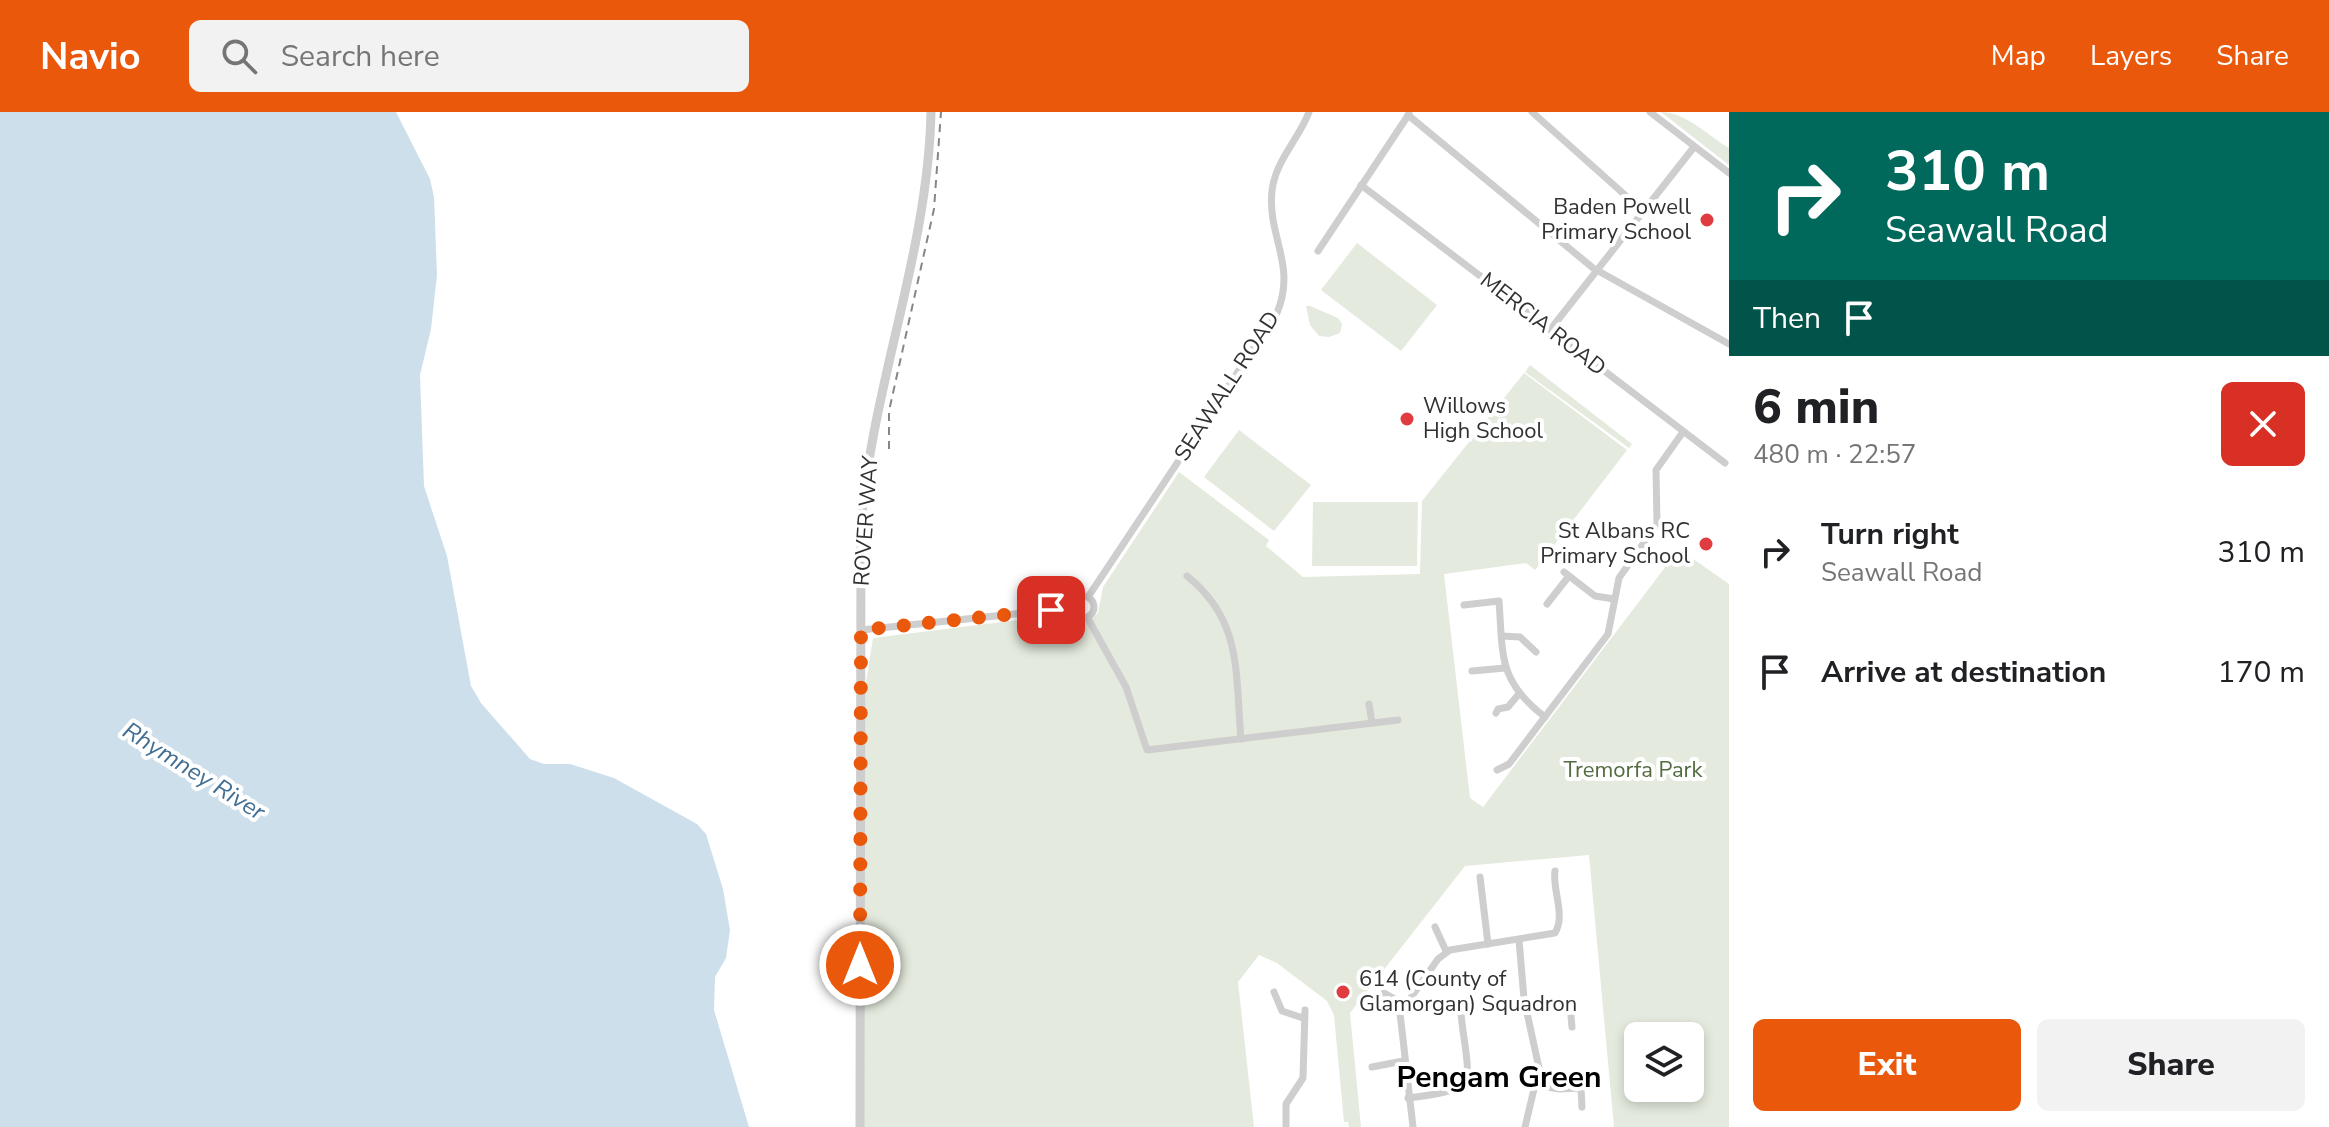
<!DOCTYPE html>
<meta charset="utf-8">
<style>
:root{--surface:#fff;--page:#f2f2f2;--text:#202124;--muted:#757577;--accent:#ea580c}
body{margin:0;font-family:"Nunito Sans",sans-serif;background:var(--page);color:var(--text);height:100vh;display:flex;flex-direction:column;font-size:30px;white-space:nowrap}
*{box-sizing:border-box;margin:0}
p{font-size:26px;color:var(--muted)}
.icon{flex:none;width:44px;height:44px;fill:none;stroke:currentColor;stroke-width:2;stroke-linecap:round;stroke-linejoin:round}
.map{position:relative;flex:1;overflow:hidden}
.sheet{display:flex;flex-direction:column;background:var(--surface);width:600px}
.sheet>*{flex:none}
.guide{background:#00695c;color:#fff;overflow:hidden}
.tools{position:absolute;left:1624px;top:910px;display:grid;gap:16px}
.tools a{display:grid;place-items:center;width:80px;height:80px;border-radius:12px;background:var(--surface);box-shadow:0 4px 12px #0003;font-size:40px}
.pin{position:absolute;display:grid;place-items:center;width:68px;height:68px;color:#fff;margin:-34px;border-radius:16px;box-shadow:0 4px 12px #0006}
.me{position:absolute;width:88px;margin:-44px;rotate:0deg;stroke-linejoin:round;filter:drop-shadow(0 0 6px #0008)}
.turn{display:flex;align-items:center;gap:28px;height:168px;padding:0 24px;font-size:36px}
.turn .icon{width:104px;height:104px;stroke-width:2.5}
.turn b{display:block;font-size:56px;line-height:68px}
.then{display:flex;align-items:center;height:76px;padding:0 24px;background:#0003;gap:16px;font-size:30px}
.round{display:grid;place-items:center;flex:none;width:84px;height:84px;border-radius:12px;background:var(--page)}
.summary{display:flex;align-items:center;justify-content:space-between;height:136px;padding:0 24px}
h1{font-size:48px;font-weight:800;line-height:60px}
.button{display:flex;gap:16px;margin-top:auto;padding:16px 24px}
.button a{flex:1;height:92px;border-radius:12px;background:var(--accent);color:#fff;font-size:32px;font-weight:800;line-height:92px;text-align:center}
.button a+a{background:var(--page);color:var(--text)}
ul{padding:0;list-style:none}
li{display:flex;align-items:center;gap:24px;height:120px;padding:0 24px}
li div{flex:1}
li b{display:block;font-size:30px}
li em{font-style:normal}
header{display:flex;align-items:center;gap:48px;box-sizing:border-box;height:112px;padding:0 40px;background:var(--accent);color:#fff}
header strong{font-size:38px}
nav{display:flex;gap:44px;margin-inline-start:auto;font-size:28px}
.search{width:560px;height:72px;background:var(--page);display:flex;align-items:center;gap:20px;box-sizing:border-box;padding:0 28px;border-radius:12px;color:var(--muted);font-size:30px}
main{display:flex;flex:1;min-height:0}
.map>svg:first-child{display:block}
</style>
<header>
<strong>Navio</strong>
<div class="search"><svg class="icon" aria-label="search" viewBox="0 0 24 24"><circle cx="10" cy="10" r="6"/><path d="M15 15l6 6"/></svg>Search here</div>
<nav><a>Map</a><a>Layers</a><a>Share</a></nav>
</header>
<main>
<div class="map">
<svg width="1729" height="1015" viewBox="0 0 1729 1015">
<rect width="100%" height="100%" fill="#fff"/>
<!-- green -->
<g fill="#e4eadd" fill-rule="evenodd">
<path d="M 1661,0 C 1686,0 1708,24 1729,36 L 1729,53 Z"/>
<path d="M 1357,131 L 1437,193 L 1401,239 L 1321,178 Z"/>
<path d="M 1310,194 L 1338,206 L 1342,212 L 1340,221 L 1329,225 L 1319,224 L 1310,213 L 1306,194 Z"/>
<path d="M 1530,253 L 1632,332 L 1629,336 L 1525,260 Z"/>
<path d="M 1524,261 L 1627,338 L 1535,458 L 1526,451 L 1444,462 L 1470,686 L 1483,695 L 1679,437 L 1729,472 L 1729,1015 L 1614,1015 L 1589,743 L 1465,754 L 1350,901 L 1361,1015 L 1349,1015 L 1348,1010 L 1344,1010 L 1334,903 L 1327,889 L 1277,851 L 1259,843 L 1238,870 L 1254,1015 L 864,1015 L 864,583 L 873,526 L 1049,504 L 1082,510 L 1091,508 L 1098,501 L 1103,475 L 1179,360 L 1269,428 L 1266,434 L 1303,465 L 1420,462 L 1422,389 ZM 1638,924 L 1690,924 L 1690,976 L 1638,976 Z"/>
<path d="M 1239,318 L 1311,373 L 1274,419 L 1204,365 Z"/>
<path d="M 1313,390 L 1418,390 L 1417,454 L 1312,454 Z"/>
</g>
<!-- water -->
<path fill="#cedfec" d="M 0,0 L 396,0 L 430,67 L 434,85 L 437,163 L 431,217 L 420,263 L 424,374 L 447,444 L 471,574 L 481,591 L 530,647 L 544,652 L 570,652 L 614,666 L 697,712 L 706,722 L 723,777 L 730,818 L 726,846 L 715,865 L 714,898 L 749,1015 L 0,1015 Z"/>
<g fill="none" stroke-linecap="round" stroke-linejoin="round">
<!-- minor -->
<g stroke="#cecece" stroke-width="7">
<path d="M 1532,0 L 1644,100"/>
<path d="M 1650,0 L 1729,61"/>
<path d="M 1408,3 L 1593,156 L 1729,232"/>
<path d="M 1361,73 L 1725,351"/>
<path d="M 1318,139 L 1409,2"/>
<path d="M 1550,218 L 1694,35"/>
<path d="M 1564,460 L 1595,484 L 1614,487"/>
<path d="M 1187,464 C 1243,509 1235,561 1241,627"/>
<circle cx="1083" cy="495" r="11"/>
<path d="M 1088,485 L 1277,201 C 1297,153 1267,124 1272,79 C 1275,49 1299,27 1309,0"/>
<path d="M 1547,492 L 1569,464"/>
<path d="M 1464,493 L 1499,489 C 1503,544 1498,569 1545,605"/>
<path d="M 1087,505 L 1126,575 L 1147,638 L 1398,608"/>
<path d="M 861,518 L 1072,496"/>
<path d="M 1502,524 L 1520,525 L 1536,540"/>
<path d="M 1472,559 L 1505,556"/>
<path d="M 1369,592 L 1372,611"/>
<path d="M 1496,601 L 1498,597 L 1508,595 L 1518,583"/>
<path d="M 1497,658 L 1509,652 L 1608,522 L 1619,466 L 1657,412 L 1656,358 L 1683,320"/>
<path d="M 1480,765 L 1488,832"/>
<path d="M 1435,815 L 1446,839"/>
<path d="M 1519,828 L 1524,887 L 1539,956 L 1525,1015"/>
<path d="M 1274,880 L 1282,899 L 1303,906"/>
<path d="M 1384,881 L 1404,892"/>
<path d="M 1526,899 L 1570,893 L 1572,915"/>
<path d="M 1372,955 L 1403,949"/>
<path d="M 1537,973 L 1559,977 L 1581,976 L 1582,995"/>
<path d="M 1408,986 C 1484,977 1468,971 1461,902"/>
<path d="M 1286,1015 L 1286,992 L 1303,966 L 1305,898"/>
<path d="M 1413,1015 L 1400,901 L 1438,847 L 1450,838 L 1555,821 C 1566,803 1552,778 1555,759"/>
</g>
<!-- tertiary -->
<path stroke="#cecece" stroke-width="9" d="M 860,1015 L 861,413 C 872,273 928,141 931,0"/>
<!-- rail -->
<path stroke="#868686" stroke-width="2" stroke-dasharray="8 6" stroke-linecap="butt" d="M 889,337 L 889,299 L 934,97 L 941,0"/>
</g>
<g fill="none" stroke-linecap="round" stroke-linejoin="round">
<!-- route -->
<path stroke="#ea580c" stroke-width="14" stroke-dasharray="0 25.2" d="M 860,853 L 861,518 L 1051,498"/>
</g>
<!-- markers -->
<g fill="#e03c3f" stroke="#fff" stroke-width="3">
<circle cx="1707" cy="108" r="8"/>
<circle cx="1407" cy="307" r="8"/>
<circle cx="1706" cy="432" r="8"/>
<circle cx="1343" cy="880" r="8"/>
</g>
<g text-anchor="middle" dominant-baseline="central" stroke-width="8" stroke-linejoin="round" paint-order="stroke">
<!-- poi labels -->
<g font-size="22" fill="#313131" stroke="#fff" text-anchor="end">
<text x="1691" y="95">Baden Powell<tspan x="1691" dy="25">Primary School</tspan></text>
<text x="1423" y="294" text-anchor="start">Willows<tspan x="1423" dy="25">High School</tspan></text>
<text x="1690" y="419">St Albans RC<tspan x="1690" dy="25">Primary School</tspan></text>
<text x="1359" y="867" text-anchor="start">614 (County of<tspan x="1359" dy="25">Glamorgan) Squadron</tspan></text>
</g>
<!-- street labels -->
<g font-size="22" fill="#313131" stroke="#fff">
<text transform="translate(1543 212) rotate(38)">MERCIA ROAD</text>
<text transform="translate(1227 274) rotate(-57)">SEAWALL ROAD</text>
<text transform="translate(866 409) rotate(-86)">ROVER WAY</text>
</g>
<!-- park labels -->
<g font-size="22" fill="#526c3f" stroke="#fff">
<text x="1633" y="658">Tremorfa Park</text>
</g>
<!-- water labels -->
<g font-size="24" font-style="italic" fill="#416e92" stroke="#fff">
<text transform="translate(194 659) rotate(32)">Rhymney River</text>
</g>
<!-- district labels -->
<g font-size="30" font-weight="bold" fill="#000" stroke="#fff">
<text x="1499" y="965">Pengam Green</text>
</g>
</g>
</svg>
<div class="tools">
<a><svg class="icon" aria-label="layers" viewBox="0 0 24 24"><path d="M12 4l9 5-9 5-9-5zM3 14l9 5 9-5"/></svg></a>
</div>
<div class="pin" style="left:1051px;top:498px;background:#d93025"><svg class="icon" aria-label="arrive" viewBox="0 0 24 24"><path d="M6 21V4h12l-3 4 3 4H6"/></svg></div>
<svg class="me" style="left:860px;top:853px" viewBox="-20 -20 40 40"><circle r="17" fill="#ea580c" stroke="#fff" stroke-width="3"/><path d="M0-11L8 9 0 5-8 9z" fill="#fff"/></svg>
</div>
<section class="sheet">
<div class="guide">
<div class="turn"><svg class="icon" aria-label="right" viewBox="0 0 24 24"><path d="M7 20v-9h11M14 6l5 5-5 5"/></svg><div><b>310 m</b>Seawall Road</div></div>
<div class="then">Then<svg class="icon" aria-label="arrive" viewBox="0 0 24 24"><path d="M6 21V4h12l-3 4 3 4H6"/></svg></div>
</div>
<div class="summary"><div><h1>6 min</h1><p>480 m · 22:57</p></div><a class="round" style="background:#d93025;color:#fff"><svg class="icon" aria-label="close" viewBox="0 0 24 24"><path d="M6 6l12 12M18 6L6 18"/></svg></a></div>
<ul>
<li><svg class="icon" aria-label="right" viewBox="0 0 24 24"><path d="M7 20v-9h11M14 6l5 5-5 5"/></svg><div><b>Turn right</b><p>Seawall Road</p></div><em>310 m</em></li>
<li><svg class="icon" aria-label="arrive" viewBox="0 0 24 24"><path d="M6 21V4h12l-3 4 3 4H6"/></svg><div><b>Arrive at destination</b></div><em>170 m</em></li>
</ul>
<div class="button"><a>Exit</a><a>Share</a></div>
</section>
</main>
